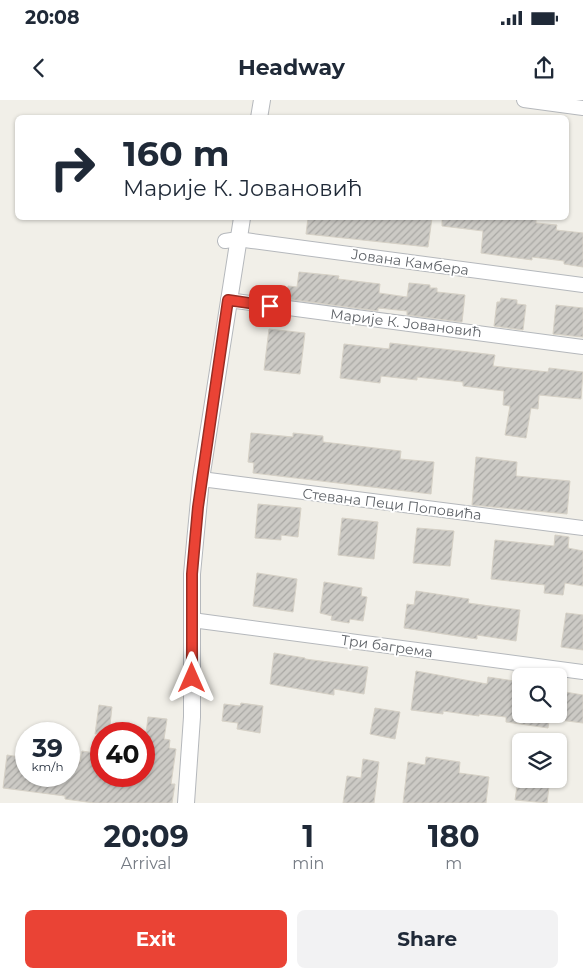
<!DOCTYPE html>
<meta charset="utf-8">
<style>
:root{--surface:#fff;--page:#f2f2f3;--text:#1f2937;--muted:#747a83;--accent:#ea4335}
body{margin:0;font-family:Montserrat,sans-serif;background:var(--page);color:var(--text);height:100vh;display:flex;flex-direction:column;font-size:19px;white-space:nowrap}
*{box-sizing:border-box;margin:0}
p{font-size:16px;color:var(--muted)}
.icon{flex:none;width:28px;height:28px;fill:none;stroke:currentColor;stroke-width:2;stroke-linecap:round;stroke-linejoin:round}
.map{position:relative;height:703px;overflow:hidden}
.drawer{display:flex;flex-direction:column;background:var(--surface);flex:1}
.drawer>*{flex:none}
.top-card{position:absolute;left:15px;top:15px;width:554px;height:105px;border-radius:8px;box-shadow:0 1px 4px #0004;background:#fff;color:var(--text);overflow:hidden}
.buttons{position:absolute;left:512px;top:568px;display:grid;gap:10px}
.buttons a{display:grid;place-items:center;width:55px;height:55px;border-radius:8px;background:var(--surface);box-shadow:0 1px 4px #0004;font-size:25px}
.speed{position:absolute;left:15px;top:622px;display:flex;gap:10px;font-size:25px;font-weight:700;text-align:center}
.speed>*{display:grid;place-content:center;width:65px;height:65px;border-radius:50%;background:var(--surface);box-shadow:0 1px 4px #0004;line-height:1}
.speed small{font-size:12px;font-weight:400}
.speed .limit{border:8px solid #d22;background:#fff;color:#111}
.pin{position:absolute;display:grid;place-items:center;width:42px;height:42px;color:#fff;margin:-21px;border-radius:10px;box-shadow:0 2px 8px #0006}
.me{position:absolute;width:55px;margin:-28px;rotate:0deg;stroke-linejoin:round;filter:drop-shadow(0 0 4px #0008)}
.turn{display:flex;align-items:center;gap:18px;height:105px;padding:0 25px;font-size:22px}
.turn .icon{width:65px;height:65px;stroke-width:2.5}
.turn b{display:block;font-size:35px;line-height:42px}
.eta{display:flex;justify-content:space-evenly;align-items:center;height:85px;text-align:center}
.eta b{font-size:30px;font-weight:700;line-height:35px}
.action{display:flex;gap:10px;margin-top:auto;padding:10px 25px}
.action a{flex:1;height:58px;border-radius:8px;background:var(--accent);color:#fff;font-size:20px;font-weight:700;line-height:58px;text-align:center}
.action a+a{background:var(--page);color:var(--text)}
.status{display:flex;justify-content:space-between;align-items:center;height:35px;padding:0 25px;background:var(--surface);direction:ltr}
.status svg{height:14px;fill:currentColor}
header{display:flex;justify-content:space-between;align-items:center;height:65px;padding:0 25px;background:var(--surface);font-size:22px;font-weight:700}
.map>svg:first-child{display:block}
</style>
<div class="status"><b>20:08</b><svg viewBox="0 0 49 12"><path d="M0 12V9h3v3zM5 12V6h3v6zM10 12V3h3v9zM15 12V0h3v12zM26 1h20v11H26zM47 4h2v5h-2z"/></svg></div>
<header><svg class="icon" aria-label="back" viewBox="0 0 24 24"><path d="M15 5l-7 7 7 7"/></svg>Headway<svg class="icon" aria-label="share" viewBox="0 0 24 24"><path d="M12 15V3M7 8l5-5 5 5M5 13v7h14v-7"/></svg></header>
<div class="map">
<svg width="583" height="703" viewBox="0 0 583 703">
<defs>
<pattern id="building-hatch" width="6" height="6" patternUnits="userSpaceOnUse" patternTransform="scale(1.25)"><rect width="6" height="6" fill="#cccac5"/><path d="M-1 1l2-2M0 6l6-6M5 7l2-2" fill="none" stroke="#a9a8a4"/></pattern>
</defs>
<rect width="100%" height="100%" fill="#f1efe8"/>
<!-- building -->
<g fill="url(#building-hatch)" stroke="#d6d1c6">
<path d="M 308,118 L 432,118 L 428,147 L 306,134 Z"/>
<path d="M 442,118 L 527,118 L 536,119 L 536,123 L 557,125 L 556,130 L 583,133 L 583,167 L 564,164 L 564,161 L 532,157 L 532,160 L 481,153 L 483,131 L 442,126 Z"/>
<path d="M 299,172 L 339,176 L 338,179 L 380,184 L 379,193 L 407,197 L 409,183 L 430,185 L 430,188 L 437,188 L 437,192 L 465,195 L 462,222 L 407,215 L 407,211 L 378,208 L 378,211 L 287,199 L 288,186 L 297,187 Z"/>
<path d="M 501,198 L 517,200 L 517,204 L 526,205 L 523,230 L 494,226 L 497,202 L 500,202 Z"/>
<path d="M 556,205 L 583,208 L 583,237 L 553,234 Z"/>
<path d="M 269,229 L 305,233 L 300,274 L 264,270 Z"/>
<path d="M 390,243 L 495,255 L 493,266 L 548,272 L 549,268 L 583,272 L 581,299 L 539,295 L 538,309 L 531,308 L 526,338 L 505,335 L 510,306 L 503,305 L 504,291 L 463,286 L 463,282 L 417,277 L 417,280 L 381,276 L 380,283 L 340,278 L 344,244 L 389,249 Z"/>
<path d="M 251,333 L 293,337 L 293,333 L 323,336 L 323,342 L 401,351 L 400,359 L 434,362 L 431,394 L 253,373 L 254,363 L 248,362 Z"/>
<path d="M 476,357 L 517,362 L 516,376 L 570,381 L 567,414 L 472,405 Z"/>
<path d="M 258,404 L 301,408 L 298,437 L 281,435 L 281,440 L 255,438 Z"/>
<path d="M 342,418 L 378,422 L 374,459 L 338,455 Z"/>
<path d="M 417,428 L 454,431 L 450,466 L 413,463 Z"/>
<path d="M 555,435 L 569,437 L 568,448 L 583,451 L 583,486 L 565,483 L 563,495 L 544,493 L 545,485 L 491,479 L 495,440 L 554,446 Z"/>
<path d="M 257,473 L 297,479 L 293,512 L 253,506 Z"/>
<path d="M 324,482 L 362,488 L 361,496 L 367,497 L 363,521 L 350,519 L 349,523 L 331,520 L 332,516 L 320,513 Z"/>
<path d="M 416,491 L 469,499 L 468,503 L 520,510 L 516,541 L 477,535 L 477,539 L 404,528 L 407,504 L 414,505 Z"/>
<path d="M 566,513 L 583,515 L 583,550 L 561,547 Z"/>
<path d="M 274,553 L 305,558 L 305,559 L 368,567 L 364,594 L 334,589 L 334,595 L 270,584 Z"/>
<path d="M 416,571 L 487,584 L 488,577 L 521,582 L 521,614 L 550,614 L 548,628 L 506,622 L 506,617 L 479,614 L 479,616 L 443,611 L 443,614 L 411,610 Z"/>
<path d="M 559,591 L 583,595 L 583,623 L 559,620 Z"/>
<path d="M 241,603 L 263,606 L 260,633 L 237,629 L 238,623 L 222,621 L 224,604 L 240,606 Z"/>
<path d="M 99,605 L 112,607 L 109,634 L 95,634 Z"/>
<path d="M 375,608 L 400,612 L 395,639 L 370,634 Z"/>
<path d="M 148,617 L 167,619 L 164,639 L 170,640 L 169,648 L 176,649 L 171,684 L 175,684 L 172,703 L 94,703 L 65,699 L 65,696 L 3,688 L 7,655 L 26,658 L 26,676 L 69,676 L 70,660 L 80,662 L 82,651 L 101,654 L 101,676 L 144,676 L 144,650 Z"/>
<path d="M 426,657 L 460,662 L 459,673 L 489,677 L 486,703 L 403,703 L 408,662 L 425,665 Z"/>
<path d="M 363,659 L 379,662 L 374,703 L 343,703 L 347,676 L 361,678 Z"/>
<path d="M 518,679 L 550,679 L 547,703 L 515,700 Z"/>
</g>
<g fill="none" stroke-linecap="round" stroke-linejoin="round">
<!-- minor casing -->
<g stroke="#b5b8bc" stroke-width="16">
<g id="minor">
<path d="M 524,0 L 583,8"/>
<path d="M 225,141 L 238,139 L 252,141 L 583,185"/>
<path d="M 228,200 L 583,247"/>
<path d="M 201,379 L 583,428"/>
<path d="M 192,520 L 583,572"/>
</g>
</g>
<!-- tertiary casing -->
<g stroke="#b5b8bc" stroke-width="18">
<g id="tertiary">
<path d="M 259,18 L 262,0"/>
<path d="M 186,703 L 192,617 L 192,474 L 201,379 L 242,118"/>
</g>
</g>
<!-- minor -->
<use href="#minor" stroke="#fff" stroke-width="14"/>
<!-- tertiary -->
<use href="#tertiary" stroke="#fff" stroke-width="16"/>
</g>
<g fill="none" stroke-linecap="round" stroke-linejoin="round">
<!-- route casing -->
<g stroke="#982c22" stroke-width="12">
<path id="route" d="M 192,578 L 192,474 L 198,407 L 228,200 L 270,206"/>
</g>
<!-- route -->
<use href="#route" stroke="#ea4335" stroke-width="9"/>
</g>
<g text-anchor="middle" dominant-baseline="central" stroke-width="4" stroke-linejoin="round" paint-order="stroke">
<!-- street labels -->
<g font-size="14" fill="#5f6368" stroke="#fff">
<text transform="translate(410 162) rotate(8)">Јована Камбера</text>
<text transform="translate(406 223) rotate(7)">Марије К. Јовановић</text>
<text transform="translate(392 404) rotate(7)">Стевана Пеци Поповића</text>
<text transform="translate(387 546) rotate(8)">Три багрема</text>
</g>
</g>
</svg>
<div class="buttons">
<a><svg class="icon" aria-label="search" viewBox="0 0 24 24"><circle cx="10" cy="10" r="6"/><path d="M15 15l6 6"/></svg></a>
<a><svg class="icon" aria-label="layers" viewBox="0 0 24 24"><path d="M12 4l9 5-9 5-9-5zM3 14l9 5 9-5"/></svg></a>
</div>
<div class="speed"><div>39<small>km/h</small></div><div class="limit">40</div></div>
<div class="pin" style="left:270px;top:206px;background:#d93025"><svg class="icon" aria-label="arrive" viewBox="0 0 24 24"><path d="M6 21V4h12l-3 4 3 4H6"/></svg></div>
<svg class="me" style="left:192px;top:578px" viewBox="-20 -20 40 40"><path d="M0-17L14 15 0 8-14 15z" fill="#ea4335" stroke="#fff" stroke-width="4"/></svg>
<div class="top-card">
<div class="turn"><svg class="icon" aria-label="right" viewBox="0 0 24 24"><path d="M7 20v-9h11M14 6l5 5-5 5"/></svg><div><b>160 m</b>Марије К. Јовановић</div></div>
</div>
</div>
<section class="drawer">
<div class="eta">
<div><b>20:09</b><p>Arrival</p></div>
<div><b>1</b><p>min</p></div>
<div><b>180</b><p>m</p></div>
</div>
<div class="action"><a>Exit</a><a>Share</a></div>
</section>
